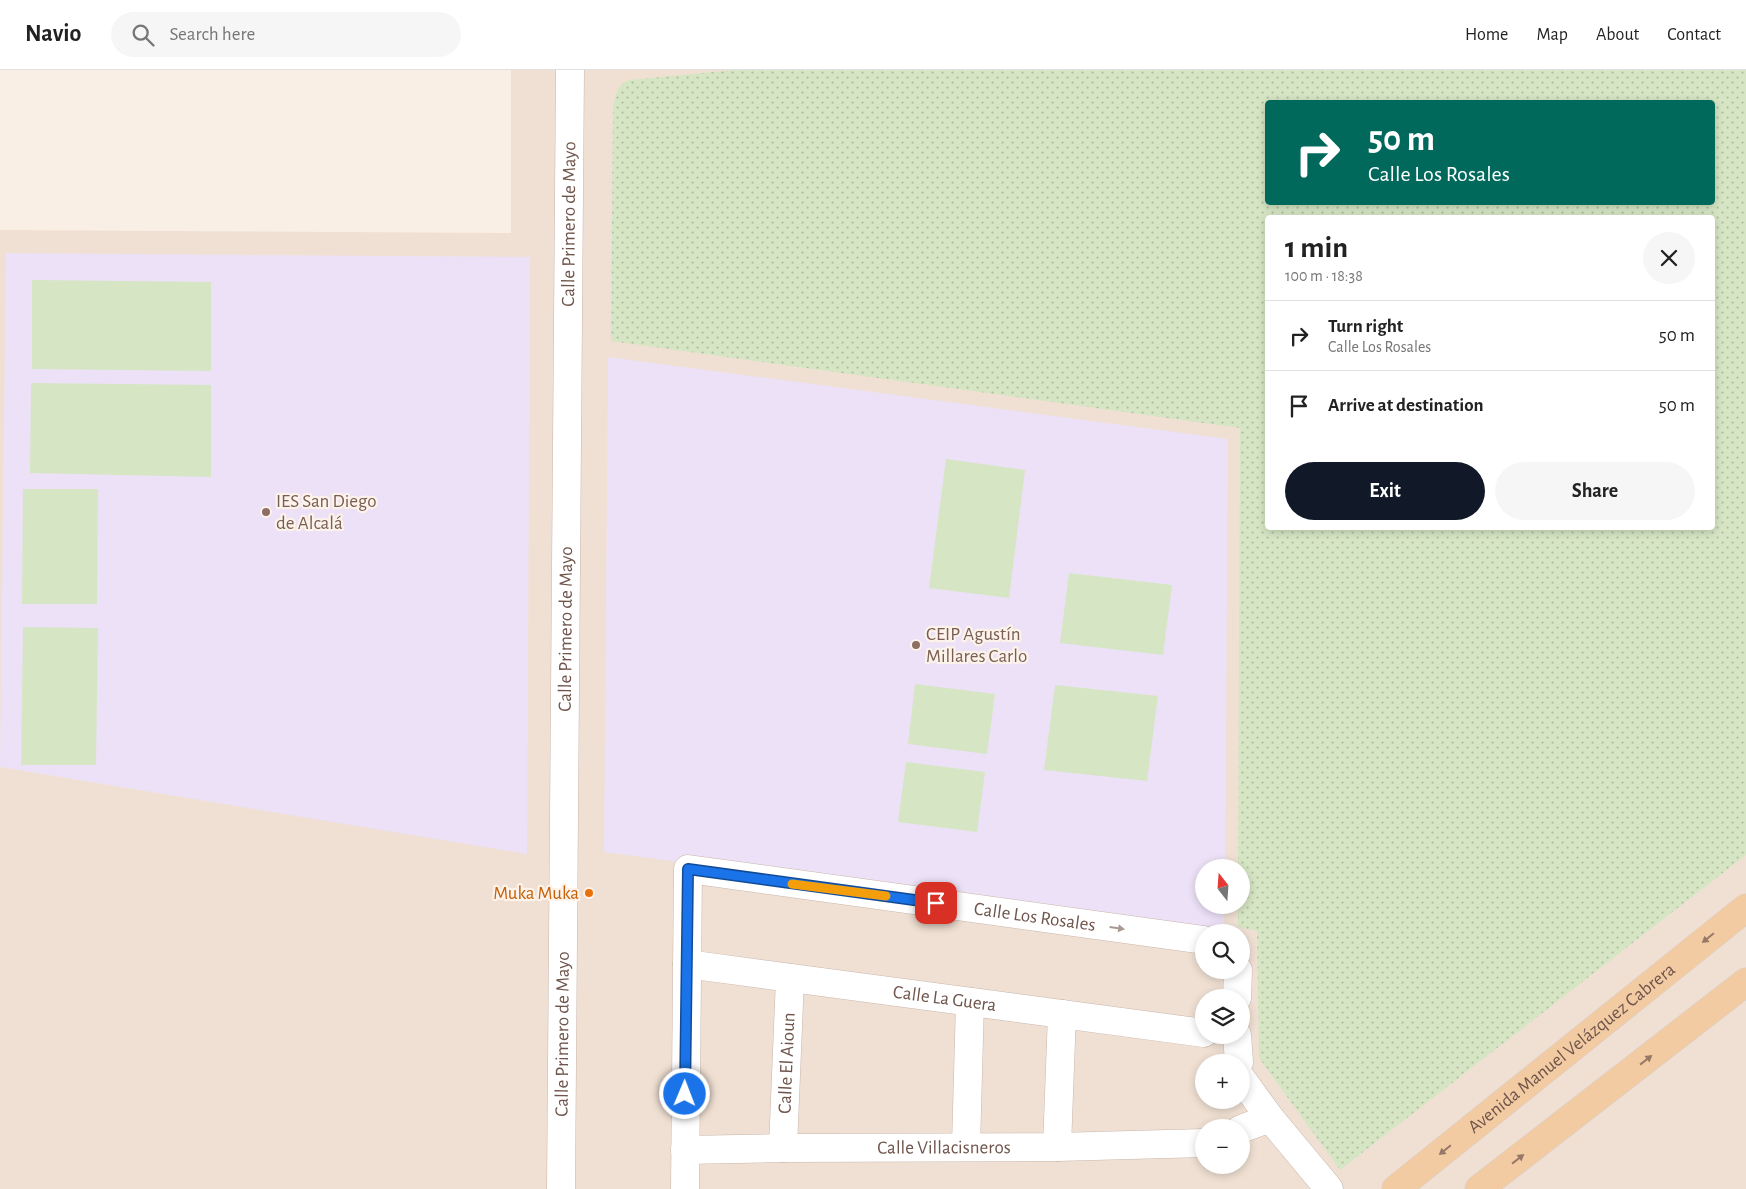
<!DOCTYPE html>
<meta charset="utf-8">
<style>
:root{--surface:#fff;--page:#f6f6f6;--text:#222;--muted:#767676;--line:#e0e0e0;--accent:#111827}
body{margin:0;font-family:"Alegreya Sans",sans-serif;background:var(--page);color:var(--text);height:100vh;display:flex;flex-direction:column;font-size:19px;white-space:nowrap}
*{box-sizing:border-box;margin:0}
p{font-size:16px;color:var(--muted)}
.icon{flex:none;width:28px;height:28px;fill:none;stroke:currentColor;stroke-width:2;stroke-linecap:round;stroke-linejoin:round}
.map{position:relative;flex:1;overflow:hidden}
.sheet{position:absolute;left:1265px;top:145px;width:450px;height:315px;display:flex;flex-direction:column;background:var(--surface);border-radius:5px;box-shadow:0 2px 8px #0003}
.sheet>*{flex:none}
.hud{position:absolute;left:1265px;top:30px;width:450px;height:105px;border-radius:5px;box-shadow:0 2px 8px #0003;background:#00695c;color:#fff;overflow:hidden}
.needle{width:32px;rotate:343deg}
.controls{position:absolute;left:1195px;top:789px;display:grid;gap:10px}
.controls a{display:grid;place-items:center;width:55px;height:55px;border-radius:50%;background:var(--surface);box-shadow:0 2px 8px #0003;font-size:25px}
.pin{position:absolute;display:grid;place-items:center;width:42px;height:42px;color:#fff;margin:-21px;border-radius:10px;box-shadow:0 2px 8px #0006}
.me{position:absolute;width:55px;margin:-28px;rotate:1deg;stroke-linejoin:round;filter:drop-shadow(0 0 4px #0008)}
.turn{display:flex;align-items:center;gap:18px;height:105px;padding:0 20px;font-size:22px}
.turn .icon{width:65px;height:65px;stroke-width:2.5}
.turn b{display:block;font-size:35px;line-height:42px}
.round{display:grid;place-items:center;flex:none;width:52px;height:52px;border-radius:26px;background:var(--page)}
.headline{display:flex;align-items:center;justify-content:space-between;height:85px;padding:0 20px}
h1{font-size:30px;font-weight:700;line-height:38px}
.cta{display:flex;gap:10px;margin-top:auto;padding:10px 20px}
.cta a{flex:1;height:58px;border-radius:30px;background:var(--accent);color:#fff;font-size:20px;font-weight:700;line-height:58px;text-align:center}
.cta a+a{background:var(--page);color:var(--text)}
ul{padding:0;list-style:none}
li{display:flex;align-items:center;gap:15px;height:70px;padding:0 20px;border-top:1px solid var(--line)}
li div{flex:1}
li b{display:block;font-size:19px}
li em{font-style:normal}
header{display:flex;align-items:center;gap:30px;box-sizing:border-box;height:70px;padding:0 25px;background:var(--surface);border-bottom:1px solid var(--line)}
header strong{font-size:24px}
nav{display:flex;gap:28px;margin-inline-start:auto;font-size:18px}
.search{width:350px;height:45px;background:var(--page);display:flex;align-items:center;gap:12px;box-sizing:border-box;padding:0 18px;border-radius:28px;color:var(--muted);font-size:19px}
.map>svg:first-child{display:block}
</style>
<header>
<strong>Navio</strong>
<div class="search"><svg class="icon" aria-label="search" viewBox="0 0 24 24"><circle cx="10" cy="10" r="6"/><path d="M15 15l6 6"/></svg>Search here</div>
<nav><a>Home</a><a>Map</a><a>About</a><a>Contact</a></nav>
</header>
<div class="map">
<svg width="1746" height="1119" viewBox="0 0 1746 1119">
<defs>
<pattern id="grass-dots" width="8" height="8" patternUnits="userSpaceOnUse" patternTransform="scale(1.25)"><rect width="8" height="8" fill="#d6e6c4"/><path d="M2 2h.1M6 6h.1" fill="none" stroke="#b2bda1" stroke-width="1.8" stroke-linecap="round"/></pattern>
</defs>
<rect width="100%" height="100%" fill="#faefe4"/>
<!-- residential -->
<path fill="#f0e0d3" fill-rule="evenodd" d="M 511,0 L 1746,0 L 1746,1119 L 0,1119 L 0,160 L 511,163 ZM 1268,32 L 1712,32 L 1712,132 L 1268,132 ZM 1268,148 L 1712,148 L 1712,458 L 1268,458 ZM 1204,798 L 1241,798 L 1241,835 L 1204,835 ZM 1204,862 L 1241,862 L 1241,900 L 1204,900 ZM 1204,928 L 1241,928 L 1241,965 L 1204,965 ZM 1204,992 L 1241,992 L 1241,1030 L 1204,1030 ZM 1204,1058 L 1241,1058 L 1241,1095 L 1204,1095 Z"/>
<!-- education -->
<g fill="#ece1f6">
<path d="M 6,183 L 530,187 L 527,784 L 0,697 Z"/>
<path d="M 608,287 L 1228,369 L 1225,797 L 1204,798 L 1204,835 L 1224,835 L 1224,862 L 1205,862 L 604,782 Z"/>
</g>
<!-- grass -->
<path fill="url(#grass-dots)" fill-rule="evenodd" d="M 734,0 L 1746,0 L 1746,785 L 1340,1100 L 1259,988 L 1257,861 L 1238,857 L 1238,835 L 1241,835 L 1241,798 L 1238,797 L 1240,358 L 611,271 L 613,38 C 616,24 616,16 629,10 ZM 1268,32 L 1712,32 L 1712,132 L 1268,132 ZM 1268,148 L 1712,148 L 1712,458 L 1268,458 Z"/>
<!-- green -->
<g fill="#d6e6c4">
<path d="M 32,210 L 211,212 L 211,301 L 32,299 Z"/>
<path d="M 31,313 L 211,315 L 211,407 L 30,403 Z"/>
<path d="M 946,389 L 1025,400 L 1009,528 L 929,518 Z"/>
<path d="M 23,419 L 98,419 L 97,534 L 22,534 Z"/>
<path d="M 1069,503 L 1172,515 L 1163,585 L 1060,573 Z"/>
<path d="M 23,557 L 98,558 L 96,695 L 21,695 Z"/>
<path d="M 915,614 L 995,624 L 987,684 L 908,674 Z"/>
<path d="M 1055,615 L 1158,626 L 1147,711 L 1044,700 Z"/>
<path d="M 906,692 L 985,702 L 977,762 L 898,752 Z"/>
</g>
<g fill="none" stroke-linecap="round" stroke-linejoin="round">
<!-- street casing -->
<g stroke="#c9b6ac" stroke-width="29">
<g id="street">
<path id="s1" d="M 687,894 L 1204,963"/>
<path d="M 1237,928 L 1238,900"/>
<path d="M 1237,965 L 1239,992"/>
<path d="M 1241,1008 L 1270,1048 L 1329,1119"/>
<path d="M 1241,1059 L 1270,1048"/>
<path d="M 966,1076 L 970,932"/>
<path d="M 1057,1077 L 1062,944"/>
<path id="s2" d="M 783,1078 L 790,908"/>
<path id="s3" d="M 685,1080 L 783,1078 L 1057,1077 L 1204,1073"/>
<path id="s4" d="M 561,1119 L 570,0"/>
<path id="s5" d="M 685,1119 L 688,799 L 1204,870"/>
</g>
</g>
<!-- primary casing -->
<g stroke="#d7cfcd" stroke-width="29">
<g id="primary">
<path id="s6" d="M 1396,1119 L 1746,838"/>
<path d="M 1479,1119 L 1746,912"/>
</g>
</g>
<!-- street -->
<use href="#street" stroke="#fff" stroke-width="28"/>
<!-- primary -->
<use href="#primary" stroke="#f2cba3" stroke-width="28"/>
</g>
<!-- one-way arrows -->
<defs><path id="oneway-solid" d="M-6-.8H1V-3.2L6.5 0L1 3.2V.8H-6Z" transform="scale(1.25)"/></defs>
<use fill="#a99994" href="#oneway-solid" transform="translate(1117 858) rotate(8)"/>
<g fill="#967866">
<use href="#oneway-solid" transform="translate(1708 868) rotate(141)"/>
<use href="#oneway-solid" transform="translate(1646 990) rotate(-38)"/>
<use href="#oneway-solid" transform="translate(1445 1080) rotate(141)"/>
<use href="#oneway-solid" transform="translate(1518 1089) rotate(-38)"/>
</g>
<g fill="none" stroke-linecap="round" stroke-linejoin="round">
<!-- route casing -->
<g stroke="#114b97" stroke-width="12">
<path id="route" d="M 685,1024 L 688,799 L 936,833"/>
</g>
<!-- route -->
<use href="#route" stroke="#1a73e8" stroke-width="9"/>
<!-- slow -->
<path stroke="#f59e0b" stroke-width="9" d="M 792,814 L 886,826"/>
</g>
<!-- markers -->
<g fill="#8d6e63" stroke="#fdf3ea" stroke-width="2">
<circle cx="266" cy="442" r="5"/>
<circle cx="916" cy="575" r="5"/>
</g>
<circle fill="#e8710a" stroke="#fdf3ea" stroke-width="2" cx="589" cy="823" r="5"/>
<g text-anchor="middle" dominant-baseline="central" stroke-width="4.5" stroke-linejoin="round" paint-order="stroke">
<!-- street labels -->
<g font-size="19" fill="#6f554c" stroke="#fdf3ea">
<text stroke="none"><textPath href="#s4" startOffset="965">Calle Primero de Mayo</textPath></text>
<text stroke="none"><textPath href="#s4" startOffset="560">Calle Primero de Mayo</textPath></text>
<text stroke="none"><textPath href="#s5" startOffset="670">Calle Los Rosales</textPath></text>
<text stroke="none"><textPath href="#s1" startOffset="260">Calle La Guera</textPath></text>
<text stroke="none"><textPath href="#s4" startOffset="155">Calle Primero de Mayo</textPath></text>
<text stroke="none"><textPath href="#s6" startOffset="225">Avenida Manuel Velázquez Cabrera</textPath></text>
<text stroke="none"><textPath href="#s2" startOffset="85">Calle El Aioun</textPath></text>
<text stroke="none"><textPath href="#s3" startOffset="259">Calle Villacisneros</textPath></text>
</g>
<!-- education labels -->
<g font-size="19" fill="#785e54" stroke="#fdf3ea" text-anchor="start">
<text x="276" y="431">IES San Diego<tspan x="276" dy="22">de Alcalá</tspan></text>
<text x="926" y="564">CEIP Agustín<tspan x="926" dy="22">Millares Carlo</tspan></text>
</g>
<!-- food labels -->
<g font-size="19" fill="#c56008" stroke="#fdf3ea" text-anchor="end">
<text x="579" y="823">Muka Muka</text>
</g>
</g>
</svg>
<div class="controls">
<a><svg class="needle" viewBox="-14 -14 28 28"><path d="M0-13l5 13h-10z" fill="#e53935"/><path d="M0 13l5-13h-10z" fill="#767676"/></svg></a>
<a><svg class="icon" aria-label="search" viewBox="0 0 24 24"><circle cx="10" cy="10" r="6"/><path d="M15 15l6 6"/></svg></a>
<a><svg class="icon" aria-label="layers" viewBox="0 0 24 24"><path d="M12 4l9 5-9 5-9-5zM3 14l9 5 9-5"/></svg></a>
<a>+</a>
<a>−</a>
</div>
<div class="pin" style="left:936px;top:833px;background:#d93025"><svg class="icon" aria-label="arrive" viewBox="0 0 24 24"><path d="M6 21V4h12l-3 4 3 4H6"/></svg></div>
<svg class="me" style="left:685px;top:1024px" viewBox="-20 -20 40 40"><circle r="17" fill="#1a73e8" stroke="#fff" stroke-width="3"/><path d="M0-11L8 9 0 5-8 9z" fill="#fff"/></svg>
<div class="hud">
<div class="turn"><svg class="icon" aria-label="right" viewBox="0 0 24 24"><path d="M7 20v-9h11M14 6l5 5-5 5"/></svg><div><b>50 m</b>Calle Los Rosales</div></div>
</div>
<section class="sheet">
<div class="headline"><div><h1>1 min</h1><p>100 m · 18:38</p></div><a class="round"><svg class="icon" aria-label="close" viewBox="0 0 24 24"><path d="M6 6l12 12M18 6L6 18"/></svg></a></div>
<ul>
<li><svg class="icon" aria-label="right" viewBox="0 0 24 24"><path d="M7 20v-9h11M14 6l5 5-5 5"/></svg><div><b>Turn right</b><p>Calle Los Rosales</p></div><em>50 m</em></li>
<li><svg class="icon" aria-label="arrive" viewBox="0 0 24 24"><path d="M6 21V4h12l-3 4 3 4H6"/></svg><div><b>Arrive at destination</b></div><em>50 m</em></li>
</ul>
<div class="cta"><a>Exit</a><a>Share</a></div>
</section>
</div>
